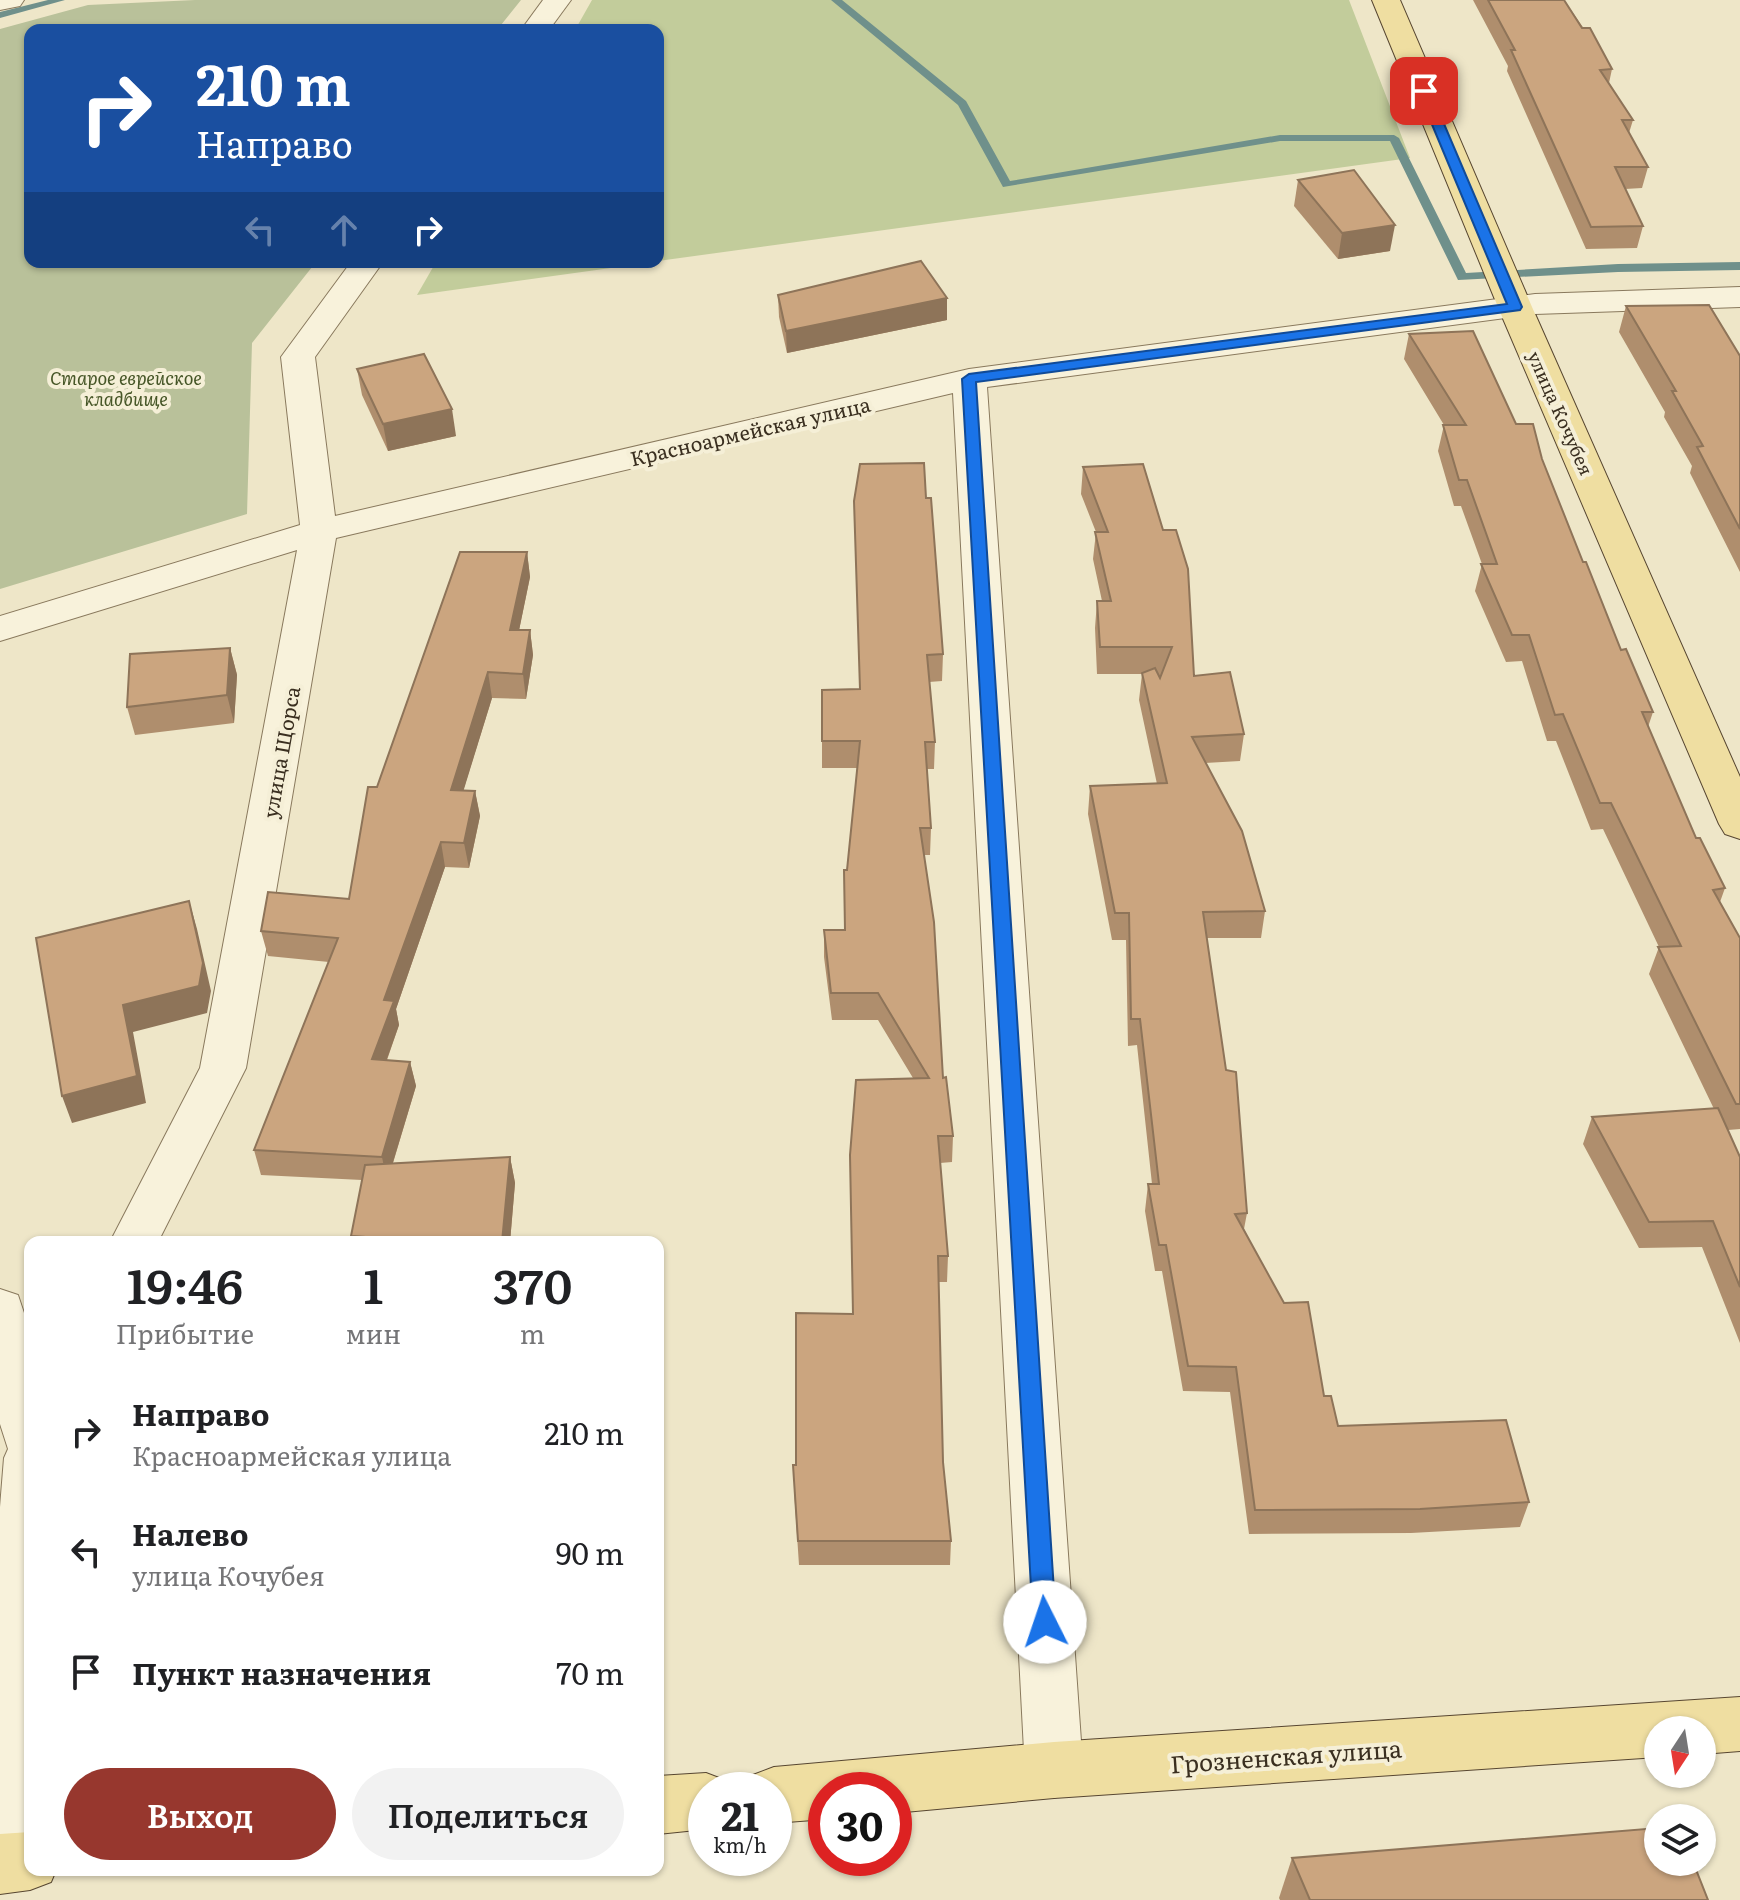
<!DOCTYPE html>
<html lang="ru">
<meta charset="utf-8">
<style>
:root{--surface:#fff;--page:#f2f2f2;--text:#202124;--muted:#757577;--accent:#97372e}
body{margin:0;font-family:Literata,serif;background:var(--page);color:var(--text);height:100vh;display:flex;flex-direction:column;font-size:30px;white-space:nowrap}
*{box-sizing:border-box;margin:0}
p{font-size:26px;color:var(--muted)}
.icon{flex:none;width:44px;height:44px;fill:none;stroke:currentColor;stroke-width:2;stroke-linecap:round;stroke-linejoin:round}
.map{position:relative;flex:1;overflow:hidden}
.details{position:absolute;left:24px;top:1236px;width:640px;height:640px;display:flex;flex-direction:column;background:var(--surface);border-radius:16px;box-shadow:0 2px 6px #0004}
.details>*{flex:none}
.hud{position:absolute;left:24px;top:24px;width:640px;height:244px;border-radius:16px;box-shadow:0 2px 6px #0004;background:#1a4fa0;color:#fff;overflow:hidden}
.needle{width:52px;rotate:192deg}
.fabs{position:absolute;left:1644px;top:1716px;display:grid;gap:16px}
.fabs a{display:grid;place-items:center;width:72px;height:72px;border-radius:50%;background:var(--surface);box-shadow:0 2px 6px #0004;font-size:40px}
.speed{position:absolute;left:688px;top:1772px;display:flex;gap:16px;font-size:40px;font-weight:700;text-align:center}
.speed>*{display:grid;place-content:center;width:104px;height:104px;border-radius:50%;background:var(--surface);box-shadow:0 2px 6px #0004;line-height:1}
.speed small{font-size:20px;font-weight:400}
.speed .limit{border:12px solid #d22;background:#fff;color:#111}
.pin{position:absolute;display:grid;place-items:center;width:68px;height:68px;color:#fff;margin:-34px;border-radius:16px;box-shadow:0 4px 12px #0006}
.me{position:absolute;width:88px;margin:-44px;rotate:356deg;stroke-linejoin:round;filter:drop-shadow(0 0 6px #0008)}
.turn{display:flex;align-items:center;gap:28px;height:168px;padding:0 40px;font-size:36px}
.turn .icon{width:104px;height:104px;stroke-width:2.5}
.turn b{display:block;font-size:56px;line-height:68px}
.lanes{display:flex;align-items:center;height:76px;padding:0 40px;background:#0003;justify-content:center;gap:40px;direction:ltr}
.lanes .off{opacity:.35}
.eta{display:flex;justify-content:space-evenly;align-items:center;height:136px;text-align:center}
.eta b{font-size:48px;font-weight:600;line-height:56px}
.button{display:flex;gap:16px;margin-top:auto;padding:16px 40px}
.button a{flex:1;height:92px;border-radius:48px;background:var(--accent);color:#fff;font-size:32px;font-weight:600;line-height:92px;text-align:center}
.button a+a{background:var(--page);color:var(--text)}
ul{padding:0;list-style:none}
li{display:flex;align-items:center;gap:24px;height:120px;padding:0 40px}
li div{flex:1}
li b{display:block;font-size:30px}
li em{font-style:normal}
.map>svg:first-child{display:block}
</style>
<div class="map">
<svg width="1740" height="1900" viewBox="0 0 1740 1900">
<rect width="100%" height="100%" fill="#eee6c8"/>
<!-- green -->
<g fill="#c2cc9b">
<path d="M 592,0 L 1349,0 L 1410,158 L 658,261 L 658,30 L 575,30 Z"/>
<path d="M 436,262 L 654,262 L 417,295 Z"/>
</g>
<!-- cemetery -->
<path fill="#b9c19a" d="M 195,0 L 521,0 L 497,30 L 30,30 L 30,262 L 316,262 L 252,343 L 247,514 L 0,589 L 0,29 L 88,5 Z"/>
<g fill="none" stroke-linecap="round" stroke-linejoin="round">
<!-- stream -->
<g fill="#6f908b" fill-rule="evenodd">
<path d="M 48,0 L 65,0 L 0,18 L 0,12 Z"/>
<path d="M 831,0 L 842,0 L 966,101 L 1010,181 L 1280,135 L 1394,135 L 1399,138 L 1466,273 L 1618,264 L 1740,262 L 1740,270 L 1618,272 L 1458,280 L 1390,141 L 1280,141 L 1003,187 L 958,105 Z"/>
</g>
<!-- minor casing -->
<g stroke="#89795d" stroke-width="2">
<g id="minor">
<path d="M 0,0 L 24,0 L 20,6 L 0,10 Z"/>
<path d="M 543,0 L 571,0 L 549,30 L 521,30 Z"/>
<path d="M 351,262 L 383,262 L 315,357 L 335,516 L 969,369 L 1535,294 L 1740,287 L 1740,307 L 1535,314 L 987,387 L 1083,1770 L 1075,1790 L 1054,1798 L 1033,1790 L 1025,1770 L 953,393 L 336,538 L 246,1068 L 158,1242 L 110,1242 L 200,1068 L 297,550 L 0,641 L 0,616 L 300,525 L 281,357 Z"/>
<path d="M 0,1289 L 18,1295 L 30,1331 L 30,1870 L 24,1884 L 3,1893 L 0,1891 L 0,1507 L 4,1458 L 8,1449 L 0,1424 Z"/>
</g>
</g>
<!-- major casing -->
<g stroke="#574631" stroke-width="2">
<g id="major">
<path d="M 1372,0 L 1400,0 L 1532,307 L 1740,777 L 1740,839 L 1725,834 L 1719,824 L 1498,307 Z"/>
<path d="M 1740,1697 L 1740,1751 L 1702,1754 L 1702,1730 L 1658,1730 L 1658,1757 L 1054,1798 L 894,1813 L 894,1790 L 826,1790 L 826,1819 L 774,1823 L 774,1790 L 747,1790 L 753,1775 L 774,1767 L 1054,1742 Z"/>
<path d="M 706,1773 L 727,1781 L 731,1790 L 706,1790 L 706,1829 L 658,1834 L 658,1776 Z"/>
<path d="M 30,1832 L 30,1870 L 56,1870 L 51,1882 L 30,1890 L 0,1894 L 0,1834 Z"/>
</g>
</g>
<!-- minor -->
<use href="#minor" fill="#f8f2db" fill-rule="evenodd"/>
<!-- major -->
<use href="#major" fill="#efdea1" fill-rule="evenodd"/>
</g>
<!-- wall -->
<g fill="#af8e6d">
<path d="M 1473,0 L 1564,0 L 1612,69 L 1609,83 L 1633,120 L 1629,133 L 1648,167 L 1642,188 L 1625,189 L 1643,226 L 1637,248 L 1586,249 L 1507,71 L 1508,66 Z"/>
<path d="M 1298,180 L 1390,251 L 1338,259 L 1294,206 Z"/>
<path d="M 778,295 L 947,320 L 787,353 L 779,317 Z"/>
<path d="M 1626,306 L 1740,356 L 1740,572 L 1690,473 L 1692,466 L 1664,417 L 1665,412 L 1619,332 Z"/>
<path d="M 1409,334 L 1516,424 L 1542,459 L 1583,562 L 1621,650 L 1653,712 L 1648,727 L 1696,838 L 1725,888 L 1720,902 L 1740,938 L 1740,1129 L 1728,1130 L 1740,1157 L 1740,1343 L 1702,1247 L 1639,1248 L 1583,1144 L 1592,1117 L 1714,1109 L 1649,974 L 1659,947 L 1603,829 L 1591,830 L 1556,741 L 1547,741 L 1522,661 L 1506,662 L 1475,591 L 1482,564 L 1461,506 L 1454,506 L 1438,451 L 1444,425 L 1404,359 Z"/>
<path d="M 357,369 L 456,436 L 388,451 L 362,395 Z"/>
<path d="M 1083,467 L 1194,676 L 1244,734 L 1240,761 L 1205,763 L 1265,911 L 1261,938 L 1207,938 L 1247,1213 L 1244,1229 L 1338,1426 L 1529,1502 L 1520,1527 L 1411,1533 L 1249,1534 L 1230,1392 L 1183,1391 L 1162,1271 L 1155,1271 L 1145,1211 L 1148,1184 L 1152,1184 L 1137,1045 L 1128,1046 L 1126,940 L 1112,940 L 1088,814 L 1090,786 L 1157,784 L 1139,700 L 1142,674 L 1097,674 L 1095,628 L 1097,601 L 1102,601 L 1093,559 L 1096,532 L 1081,494 Z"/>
<path d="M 926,498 L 943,654 L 942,681 L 929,682 L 935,742 L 934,769 L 926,769 L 931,828 L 930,855 L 924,855 L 943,1078 L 953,1136 L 952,1162 L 940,1163 L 948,1256 L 947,1282 L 939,1282 L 943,1462 L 951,1541 L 950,1565 L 799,1565 L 794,1490 L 796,1465 L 853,1314 L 913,1078 L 878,1020 L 832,1020 L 824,957 L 824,930 L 845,930 L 847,870 L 857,768 L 822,768 L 822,741 L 860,689 L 854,501 Z"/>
<path d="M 527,552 L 530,577 L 519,630 L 530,630 L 533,655 L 526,699 L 492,698 L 463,791 L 475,791 L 480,816 L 469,868 L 445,867 L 396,1009 L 399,1025 L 387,1060 L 410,1062 L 416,1086 L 393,1163 L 510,1157 L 515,1183 L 510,1242 L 353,1242 L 351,1236 L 362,1180 L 261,1175 L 254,1150 L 329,962 L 268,956 L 261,931 L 349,899 L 377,787 Z"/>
<path d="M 230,648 L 237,675 L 234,723 L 135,735 L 127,707 Z"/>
<path d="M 1292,1858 L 1708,1900 L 1280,1900 L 1279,1898 Z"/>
</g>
<!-- shaded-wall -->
<g fill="#8e7459">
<path d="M 1395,225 L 1390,251 L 1338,259 L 1342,233 Z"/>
<path d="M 947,298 L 947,320 L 787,353 L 786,331 Z"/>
<path d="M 452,409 L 456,436 L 388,451 L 383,424 Z"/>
<path d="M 527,552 L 530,577 L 514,655 L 510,630 Z"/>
<path d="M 530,630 L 533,655 L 526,699 L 523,674 Z"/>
<path d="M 230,648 L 237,675 L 234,723 L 227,695 Z"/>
<path d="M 488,672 L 492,698 L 456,815 L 451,790 Z"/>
<path d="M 475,791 L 480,816 L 469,868 L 464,843 Z"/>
<path d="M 441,842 L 445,867 L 396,1009 L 399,1025 L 378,1084 L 372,1059 L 384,1000 Z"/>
<path d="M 189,901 L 197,929 L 211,991 L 207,1013 L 133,1032 L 146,1103 L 72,1123 L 62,1096 L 123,1005 Z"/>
<path d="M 410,1062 L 416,1086 L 387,1182 L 382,1157 Z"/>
<path d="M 510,1157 L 515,1183 L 510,1242 L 502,1242 Z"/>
</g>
<!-- building -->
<g fill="#cba57f" stroke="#8e7459" stroke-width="2">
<path d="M 1488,0 L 1564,0 L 1582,28 L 1590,28 L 1612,69 L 1600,70 L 1633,120 L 1622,120 L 1648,167 L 1615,167 L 1643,226 L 1591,227 L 1511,50 L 1515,50 Z"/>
<path d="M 1354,170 L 1395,225 L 1342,233 L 1298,180 Z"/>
<path d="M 921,261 L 947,298 L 786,331 L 778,295 Z"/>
<path d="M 1709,305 L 1740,356 L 1740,529 L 1697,447 L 1703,446 L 1672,391 L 1676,391 L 1626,306 Z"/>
<path d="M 1473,331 L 1516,424 L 1533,424 L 1542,459 L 1583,562 L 1586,562 L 1621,650 L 1626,649 L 1653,712 L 1642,712 L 1696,838 L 1700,838 L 1725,888 L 1713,890 L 1740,938 L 1740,1104 L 1736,1104 L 1658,947 L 1681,946 L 1611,803 L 1600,803 L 1563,714 L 1555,715 L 1529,635 L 1512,635 L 1481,564 L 1497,564 L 1467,480 L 1459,480 L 1443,425 L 1466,425 L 1409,334 Z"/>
<path d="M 424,354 L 452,409 L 383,424 L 357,369 Z"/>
<path d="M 924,463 L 926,498 L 931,498 L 943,654 L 927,655 L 935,742 L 925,742 L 931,828 L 920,828 L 934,922 L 943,1078 L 946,1077 L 953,1136 L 938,1136 L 948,1256 L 938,1256 L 943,1462 L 951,1541 L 798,1541 L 793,1465 L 796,1465 L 796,1313 L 853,1314 L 850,1155 L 856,1080 L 929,1078 L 878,993 L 831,993 L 824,930 L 845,930 L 844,870 L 847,870 L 860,741 L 822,741 L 822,690 L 860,689 L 854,501 L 860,464 Z"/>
<path d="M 1143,464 L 1163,530 L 1176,530 L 1188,569 L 1194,676 L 1230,672 L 1244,734 L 1192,737 L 1242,831 L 1265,911 L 1203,912 L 1226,1070 L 1236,1072 L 1247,1213 L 1235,1214 L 1284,1303 L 1308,1302 L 1324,1396 L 1331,1396 L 1338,1426 L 1506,1420 L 1529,1502 L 1420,1509 L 1255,1510 L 1236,1367 L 1188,1366 L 1166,1245 L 1159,1245 L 1148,1184 L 1159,1184 L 1140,1019 L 1131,1019 L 1129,913 L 1115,913 L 1090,786 L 1167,783 L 1142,673 L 1155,668 L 1160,678 L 1172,647 L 1100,647 L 1097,601 L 1111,601 L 1095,532 L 1108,532 L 1083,467 Z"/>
<path d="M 460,552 L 527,552 L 510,630 L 530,630 L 523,674 L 488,672 L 451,790 L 475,791 L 464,843 L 441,842 L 384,1000 L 394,1001 L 372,1059 L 410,1062 L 382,1157 L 254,1150 L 338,938 L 261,931 L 268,892 L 349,899 L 368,787 L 377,787 Z"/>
<path d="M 230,648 L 227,695 L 127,707 L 130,654 Z"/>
<path d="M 189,901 L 203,963 L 199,986 L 123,1005 L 137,1076 L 62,1096 L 36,938 Z"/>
<path d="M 1718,1108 L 1740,1157 L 1740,1287 L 1713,1221 L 1649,1222 L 1592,1117 Z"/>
<path d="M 510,1157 L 502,1242 L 378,1242 L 379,1238 L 351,1236 L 365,1165 Z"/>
<path d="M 1658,1828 L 1658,1862 L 1693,1862 L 1708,1900 L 1310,1900 L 1292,1858 Z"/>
</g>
<!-- route -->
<path fill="#1a73e8" stroke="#114b97" stroke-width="2" d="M 1424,87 L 1430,91 L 1522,307 L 1520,310 L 976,382 L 1056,1622 L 1053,1630 L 1045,1633 L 1037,1630 L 1033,1622 L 962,379 L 969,374 L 1507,304 L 1418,91 Z"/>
<g text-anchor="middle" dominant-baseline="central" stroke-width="8" stroke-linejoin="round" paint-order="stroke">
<!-- far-park labels -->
<g font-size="18" font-style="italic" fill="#465627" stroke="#f5efd7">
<text x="126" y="377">Старое еврейское<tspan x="126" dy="21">кладбище</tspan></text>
</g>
<!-- far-street labels -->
<g font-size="18" fill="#3a2f20" stroke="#f5efd7">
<text transform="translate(1561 413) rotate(66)">улица Кочубея</text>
</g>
<!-- street labels -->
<g font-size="20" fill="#3a2f20" stroke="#f5efd7">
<text transform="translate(750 430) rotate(-13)">Красноармейская улица</text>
<text transform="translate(280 752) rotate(-80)">улица Щорса</text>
</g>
<!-- near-street labels -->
<g font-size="24" fill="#3a2f20" stroke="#f5efd7">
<text transform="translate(1286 1755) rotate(-4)">Грозненская улица</text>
</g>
</g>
</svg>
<div class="fabs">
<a><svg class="needle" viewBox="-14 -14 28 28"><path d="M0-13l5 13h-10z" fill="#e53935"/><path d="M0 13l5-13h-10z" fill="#757577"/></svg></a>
<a><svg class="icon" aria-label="layers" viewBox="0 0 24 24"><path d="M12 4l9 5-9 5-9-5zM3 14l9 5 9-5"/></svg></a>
</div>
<div class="speed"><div>21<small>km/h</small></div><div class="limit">30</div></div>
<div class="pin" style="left:1424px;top:91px;background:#d93025"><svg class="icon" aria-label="arrive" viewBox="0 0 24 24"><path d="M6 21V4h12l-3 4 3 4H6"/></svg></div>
<svg class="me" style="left:1045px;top:1622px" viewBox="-20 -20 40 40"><circle r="19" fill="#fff"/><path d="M0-13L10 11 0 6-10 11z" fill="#1a73e8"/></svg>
<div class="hud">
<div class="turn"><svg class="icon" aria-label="right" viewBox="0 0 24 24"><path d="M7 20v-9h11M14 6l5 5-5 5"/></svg><div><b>210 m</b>Направо</div></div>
<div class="lanes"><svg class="icon off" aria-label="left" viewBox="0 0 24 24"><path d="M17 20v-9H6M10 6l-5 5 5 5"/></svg><svg class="icon off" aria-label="ahead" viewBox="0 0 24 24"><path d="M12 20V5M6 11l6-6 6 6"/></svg><svg class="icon" aria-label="right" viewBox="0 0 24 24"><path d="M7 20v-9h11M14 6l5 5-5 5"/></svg></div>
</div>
<section class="details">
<div class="eta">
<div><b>19:46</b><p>Прибытие</p></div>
<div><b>1</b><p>мин</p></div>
<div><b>370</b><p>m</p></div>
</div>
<ul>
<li><svg class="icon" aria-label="right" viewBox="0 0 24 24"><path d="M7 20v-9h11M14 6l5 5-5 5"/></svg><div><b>Направо</b><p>Красноармейская улица</p></div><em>210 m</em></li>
<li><svg class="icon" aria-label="left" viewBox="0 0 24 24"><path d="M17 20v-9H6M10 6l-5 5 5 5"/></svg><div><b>Налево</b><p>улица Кочубея</p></div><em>90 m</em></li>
<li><svg class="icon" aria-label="arrive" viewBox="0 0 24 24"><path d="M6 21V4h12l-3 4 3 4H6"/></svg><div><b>Пункт назначения</b></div><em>70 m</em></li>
</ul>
<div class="button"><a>Выход</a><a>Поделиться</a></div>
</section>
</div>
